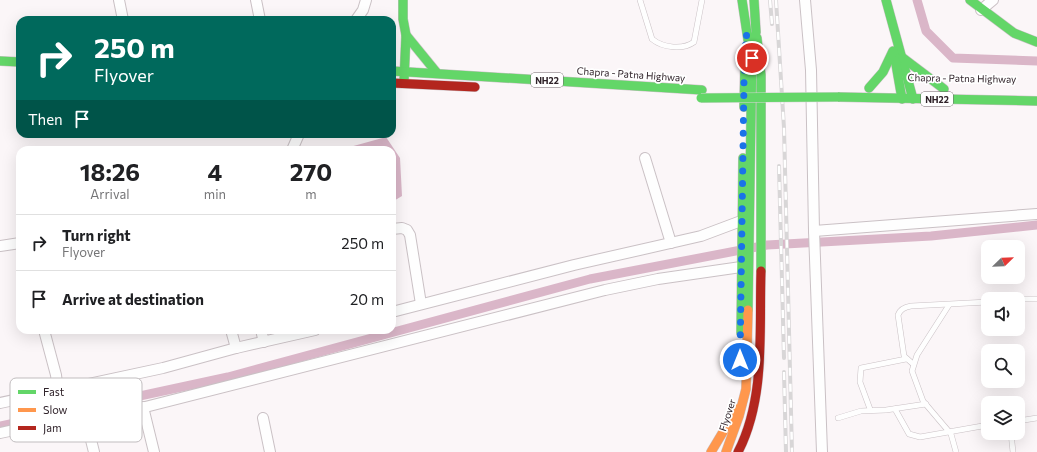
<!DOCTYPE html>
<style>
:root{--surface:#fff;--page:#f6f6f6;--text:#202124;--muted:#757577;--line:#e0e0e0}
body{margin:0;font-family:Commissioner,sans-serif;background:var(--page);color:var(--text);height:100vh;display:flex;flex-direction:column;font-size:15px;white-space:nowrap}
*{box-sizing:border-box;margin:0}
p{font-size:13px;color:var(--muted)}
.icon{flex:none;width:22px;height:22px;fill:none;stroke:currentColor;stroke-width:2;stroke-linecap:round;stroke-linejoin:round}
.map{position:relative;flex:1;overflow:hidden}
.details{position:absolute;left:16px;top:146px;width:380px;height:188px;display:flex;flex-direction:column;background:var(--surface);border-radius:12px;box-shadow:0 4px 16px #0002}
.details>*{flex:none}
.guide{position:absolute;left:16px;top:16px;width:380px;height:122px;border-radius:12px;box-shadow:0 4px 16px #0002;background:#00695c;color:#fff;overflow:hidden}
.needle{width:26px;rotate:67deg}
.controls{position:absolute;left:981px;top:240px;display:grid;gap:8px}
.controls a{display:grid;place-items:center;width:44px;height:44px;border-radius:8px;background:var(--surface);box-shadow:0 4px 16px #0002;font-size:20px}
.pin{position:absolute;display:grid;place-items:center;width:34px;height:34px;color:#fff;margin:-17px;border:2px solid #fff;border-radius:50%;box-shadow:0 1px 4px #0007}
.me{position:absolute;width:44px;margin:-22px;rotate:0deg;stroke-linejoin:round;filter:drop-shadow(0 0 3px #0008)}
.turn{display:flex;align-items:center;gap:14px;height:84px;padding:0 12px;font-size:18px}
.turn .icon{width:52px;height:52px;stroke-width:2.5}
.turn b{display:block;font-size:28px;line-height:34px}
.then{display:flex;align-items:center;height:38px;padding:0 12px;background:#0003;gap:8px;font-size:15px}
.eta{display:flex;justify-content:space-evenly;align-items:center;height:68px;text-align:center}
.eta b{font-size:24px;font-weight:700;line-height:28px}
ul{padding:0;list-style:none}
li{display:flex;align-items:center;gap:12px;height:56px;padding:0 12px;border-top:1px solid var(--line)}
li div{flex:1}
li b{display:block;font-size:15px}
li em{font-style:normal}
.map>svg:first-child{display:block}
</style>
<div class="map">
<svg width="1037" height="452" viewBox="0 0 1037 452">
<rect width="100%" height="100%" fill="#fbf6f8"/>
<!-- water -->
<path fill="#dab6c8" d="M 386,137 L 400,158 L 402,196 L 392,202 L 392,150 L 339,150 Z"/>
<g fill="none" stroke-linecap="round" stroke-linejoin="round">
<!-- canal -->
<g stroke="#dab6c8" stroke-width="9">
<path d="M 917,0 L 926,31 L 953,58 L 1037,61"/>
<path d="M 0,426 L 228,377 L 590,279 L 767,245 L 931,236 L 1037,225"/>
</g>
<!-- lane casing -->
<g stroke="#cac1c5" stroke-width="6">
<g id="lane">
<path d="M 640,0 L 652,39 C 663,48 683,50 694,42 L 702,0"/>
<path d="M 1018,299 L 1037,299"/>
<path d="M 949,305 L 917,355 L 912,371 L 923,401 L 951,434 L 956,452"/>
<path d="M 913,364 L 904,356 L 898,315 C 900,309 905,307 911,306 L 988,302"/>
<path d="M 870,409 L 860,382 L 861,368 L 906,359"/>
<path d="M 895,409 L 909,434 L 920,437 L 988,425"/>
<path d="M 838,418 L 861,411 L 886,410 L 926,404"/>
<path d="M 1018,421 L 1037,418"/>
<path d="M 1011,433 L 1013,452"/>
</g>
</g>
<!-- street casing -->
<g stroke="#cac1c5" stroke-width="12">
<g id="street">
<path d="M 119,0 L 123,20"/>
<path d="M 256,0 L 260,20"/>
<path d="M 805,0 L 811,70 L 814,231 L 822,452"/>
<path d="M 981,10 L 993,0"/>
<path d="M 356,20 L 363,10 L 366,0"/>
<path d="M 292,150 L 299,134"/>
<path d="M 645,158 L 671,243"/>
<path d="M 392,229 L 402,228 L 407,230 L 410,235 L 421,304"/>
<path d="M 814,231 L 1037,214"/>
<path d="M 0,246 L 20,243"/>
<path d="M 392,312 L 574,265 L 701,236 L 741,221"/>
<path d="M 44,330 L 56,375 L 58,392"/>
<path d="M 231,330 L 236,348"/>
<path d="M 261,330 L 264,342"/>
<path d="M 0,403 L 163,368 L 236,348 L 315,330"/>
<path d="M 143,407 L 154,452"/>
<path d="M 263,418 L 270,452"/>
<path d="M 86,420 L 94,452"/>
<path d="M 0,433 L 19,429 L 102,418 L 605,290 L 658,279 L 741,267"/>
</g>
</g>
<!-- fast casing -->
<g stroke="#cac1c5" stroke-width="10">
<g id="fast">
<path d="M 403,0 L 403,19 L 406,35 L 404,81"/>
<path d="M 742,0 L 748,40"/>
<path d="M 886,0 L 913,99"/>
<path d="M 970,0 L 1014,33 L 1037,42"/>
<path d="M 406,35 L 437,73"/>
<path d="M 757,38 L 761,75 L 761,271"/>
<path d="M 894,53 L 902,99"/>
<path d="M 903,58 L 944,89"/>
<path d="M 0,61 L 20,62"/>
<path d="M 392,71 L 702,90"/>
<path d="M 869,88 L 883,72 L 893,51"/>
<path d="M 838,97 L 1037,101"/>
<path d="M 744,107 L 745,60"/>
<path d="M 748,310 L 752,50 L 756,32 L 754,0"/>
<path d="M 741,333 L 743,158"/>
</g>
</g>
<!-- slow casing -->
<g stroke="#cac1c5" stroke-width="10">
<g id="slow">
<path d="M 711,452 L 732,417 L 735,408"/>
<path d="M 726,452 L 739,416 L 746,389 L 748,310"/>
</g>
</g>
<!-- jam casing -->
<g stroke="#cac1c5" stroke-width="10">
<g id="jam">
<path d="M 392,83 L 475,87"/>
<path d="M 738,452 C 766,398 759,330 761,271"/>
</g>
</g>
<!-- lane -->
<use href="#lane" stroke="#fefefe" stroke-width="5"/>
<!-- street -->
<use href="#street" stroke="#fefefe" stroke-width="10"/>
<!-- fast -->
<use href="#fast" stroke="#63d668" stroke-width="9"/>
<!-- slow -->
<use href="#slow" stroke="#ff974d" stroke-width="9"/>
<!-- jam -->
<use href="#jam" stroke="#b3261e" stroke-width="9"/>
<!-- rail casing -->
<g stroke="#d8d6d7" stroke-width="4">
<g id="rail">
<path d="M 770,0 L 772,24"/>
<path d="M 776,0 L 784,128 L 792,452"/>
<path d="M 779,166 L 784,358"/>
<path d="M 784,372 L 786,452"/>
</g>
</g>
<!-- rail -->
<use href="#rail" stroke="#fff" stroke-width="2.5" stroke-dasharray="8" stroke-linecap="butt"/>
<!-- fast-bridge casing -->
<g stroke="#d8d4d6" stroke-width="10" stroke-linecap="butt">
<path id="fast-bridge" d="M 701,98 L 838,97"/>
</g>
<!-- fast-bridge -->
<use href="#fast-bridge" stroke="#63d668" stroke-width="9"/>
</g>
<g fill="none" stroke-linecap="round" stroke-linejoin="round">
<!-- route -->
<path stroke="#1a73e8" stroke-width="7" stroke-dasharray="0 12.6" d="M 740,360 L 744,80 L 746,34 L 752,50 L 752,58"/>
</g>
<g text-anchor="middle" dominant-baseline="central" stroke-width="3.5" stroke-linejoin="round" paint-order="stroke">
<!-- shield labels -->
<g fill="#fff" stroke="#6e656a" stroke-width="1">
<rect x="531" y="73" width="32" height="14" rx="3"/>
<rect x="921" y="92" width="32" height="14" rx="3"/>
</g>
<g font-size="9" font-weight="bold" fill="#30232a">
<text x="547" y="80">NH22</text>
<text x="937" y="99">NH22</text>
</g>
<!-- street labels -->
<g font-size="10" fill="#30232a" stroke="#fff">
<text transform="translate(631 74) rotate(4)">Chapra - Patna Highway</text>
<text transform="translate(962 78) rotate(1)">Chapra - Patna Highway</text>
<text transform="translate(727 415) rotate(-72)">Flyover</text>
</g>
</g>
<!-- legend -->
<rect x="10" y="378" width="132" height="64" rx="6" fill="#fff" stroke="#c1bdbf" stroke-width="1"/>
<rect x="18" y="390" width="18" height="4" fill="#63d668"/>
<rect x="18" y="408" width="18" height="4" fill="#ff974d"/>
<rect x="18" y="426" width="18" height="4" fill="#b3261e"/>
<g font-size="11" fill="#30232a">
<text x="43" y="396">Fast</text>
<text x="43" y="414">Slow</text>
<text x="43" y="432">Jam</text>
</g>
</svg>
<div class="controls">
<a><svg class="needle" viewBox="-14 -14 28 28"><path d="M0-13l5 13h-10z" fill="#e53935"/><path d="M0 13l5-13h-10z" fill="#757577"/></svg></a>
<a><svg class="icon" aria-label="sound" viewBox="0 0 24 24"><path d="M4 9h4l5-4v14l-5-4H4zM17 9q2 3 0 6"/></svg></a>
<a><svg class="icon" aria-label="search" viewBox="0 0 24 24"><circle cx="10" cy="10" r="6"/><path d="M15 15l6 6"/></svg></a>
<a><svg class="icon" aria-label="layers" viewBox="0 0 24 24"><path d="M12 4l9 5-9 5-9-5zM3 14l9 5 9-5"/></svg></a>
</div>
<div class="pin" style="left:752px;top:58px;background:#d93025"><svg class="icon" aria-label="arrive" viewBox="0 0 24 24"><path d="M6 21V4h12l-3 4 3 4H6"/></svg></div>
<svg class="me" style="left:740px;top:360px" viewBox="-20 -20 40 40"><circle r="17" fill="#1a73e8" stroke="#fff" stroke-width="3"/><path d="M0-11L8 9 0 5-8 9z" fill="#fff"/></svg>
<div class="guide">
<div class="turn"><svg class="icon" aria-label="right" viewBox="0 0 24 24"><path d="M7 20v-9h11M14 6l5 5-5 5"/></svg><div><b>250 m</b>Flyover</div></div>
<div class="then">Then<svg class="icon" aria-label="arrive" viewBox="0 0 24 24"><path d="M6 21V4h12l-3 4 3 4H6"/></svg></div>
</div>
<section class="details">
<div class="eta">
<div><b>18:26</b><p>Arrival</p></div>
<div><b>4</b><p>min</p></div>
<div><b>270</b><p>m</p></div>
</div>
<ul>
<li><svg class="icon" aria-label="right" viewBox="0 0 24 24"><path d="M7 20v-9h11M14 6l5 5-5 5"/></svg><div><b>Turn right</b><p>Flyover</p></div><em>250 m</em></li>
<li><svg class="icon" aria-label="arrive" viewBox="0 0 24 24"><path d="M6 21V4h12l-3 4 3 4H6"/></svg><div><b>Arrive at destination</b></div><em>20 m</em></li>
</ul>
</section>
</div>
